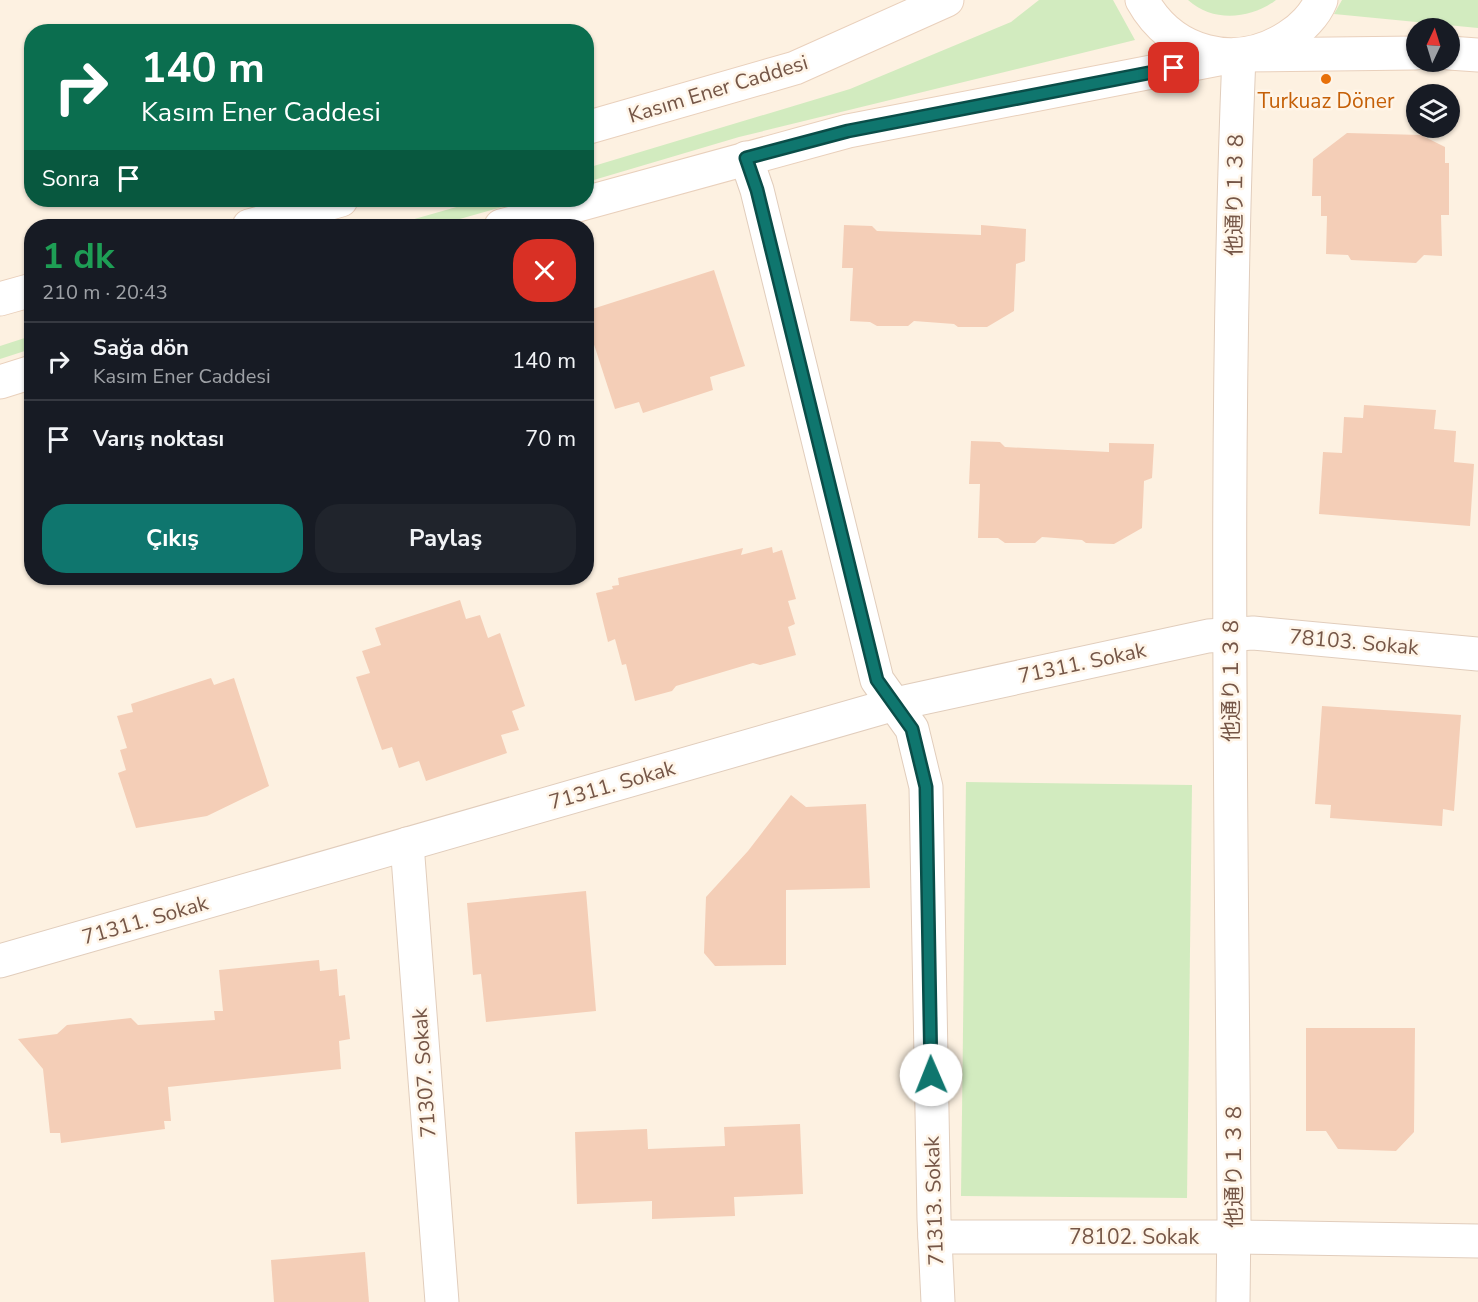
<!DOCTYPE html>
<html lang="tr">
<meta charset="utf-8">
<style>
:root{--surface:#171b24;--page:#20242c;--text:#f1f3f6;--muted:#9ea1a6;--line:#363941;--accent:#0f766e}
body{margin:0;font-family:"Nunito Sans","Noto Sans SC","Noto Sans JP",sans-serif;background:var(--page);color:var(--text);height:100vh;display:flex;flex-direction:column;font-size:22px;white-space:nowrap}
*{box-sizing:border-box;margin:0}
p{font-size:20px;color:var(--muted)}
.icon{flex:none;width:33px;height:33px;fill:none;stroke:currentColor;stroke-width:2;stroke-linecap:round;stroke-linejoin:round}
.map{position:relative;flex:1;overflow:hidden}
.panel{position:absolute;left:24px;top:219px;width:570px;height:366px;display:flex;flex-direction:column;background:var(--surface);border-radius:24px;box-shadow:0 2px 4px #0004}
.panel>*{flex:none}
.guide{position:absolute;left:24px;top:24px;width:570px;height:183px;border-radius:24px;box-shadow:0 2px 4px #0004;background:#0b6e4f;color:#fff;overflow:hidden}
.needle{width:39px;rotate:4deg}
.fabs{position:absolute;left:1406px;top:18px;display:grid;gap:12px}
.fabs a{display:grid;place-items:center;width:54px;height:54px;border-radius:50%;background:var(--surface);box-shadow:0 2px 4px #0004;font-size:30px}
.pin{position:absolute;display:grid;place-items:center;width:51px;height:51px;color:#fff;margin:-26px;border-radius:12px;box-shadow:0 3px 9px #0006}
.me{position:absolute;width:66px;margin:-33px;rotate:359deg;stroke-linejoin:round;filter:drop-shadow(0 0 4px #0008)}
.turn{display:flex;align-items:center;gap:21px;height:126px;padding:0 18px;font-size:27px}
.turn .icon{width:78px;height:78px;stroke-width:2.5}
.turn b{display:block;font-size:42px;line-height:51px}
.then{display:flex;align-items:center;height:57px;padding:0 18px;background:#0003;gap:12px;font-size:22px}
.round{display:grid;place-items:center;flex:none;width:63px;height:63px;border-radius:24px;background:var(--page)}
.overview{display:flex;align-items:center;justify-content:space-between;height:102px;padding:0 18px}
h1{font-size:36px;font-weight:700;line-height:45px;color:#1e9e55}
.cta{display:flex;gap:12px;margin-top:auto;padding:12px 18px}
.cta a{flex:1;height:69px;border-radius:24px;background:var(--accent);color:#fff;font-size:24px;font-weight:700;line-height:69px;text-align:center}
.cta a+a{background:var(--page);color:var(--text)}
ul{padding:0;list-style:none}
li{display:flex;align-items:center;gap:18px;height:78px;padding:0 18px;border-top:2px solid var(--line)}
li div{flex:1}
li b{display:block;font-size:22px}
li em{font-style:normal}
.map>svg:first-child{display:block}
</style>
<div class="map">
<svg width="1478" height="1302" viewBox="0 0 1478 1302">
<rect width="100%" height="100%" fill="#fdf1e1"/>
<!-- green -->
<g fill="#d2ebbf">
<path d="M 1039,0 L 1113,0 L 1135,40 L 739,137 L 587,182 L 587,168 L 850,89 L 1011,22 Z"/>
<path d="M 1188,0 L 1276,0 C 1251,19 1213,23 1188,0 Z"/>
<path d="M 1342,0 L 1478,0 L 1478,28 L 1334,14 Z"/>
<path d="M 481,200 L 527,200 L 435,226 L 390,226 Z"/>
<path d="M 31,336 L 31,349 L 0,359 L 0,346 Z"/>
<path d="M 966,782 L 1192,785 L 1187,1198 L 961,1196 Z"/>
</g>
<!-- building -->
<g fill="#f4ceb7">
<path d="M 1347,133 L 1421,135 L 1445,147 L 1445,163 L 1449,163 L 1449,215 L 1441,215 L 1442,256 L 1424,255 L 1416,263 L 1351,260 L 1348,255 L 1326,254 L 1327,216 L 1321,216 L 1321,196 L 1312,196 L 1313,159 Z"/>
<path d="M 844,225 L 872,226 L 877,231 L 981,235 L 981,225 L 1026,229 L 1025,261 L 1016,264 L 1014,311 L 987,327 L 958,327 L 954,324 L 914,321 L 908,326 L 877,326 L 870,322 L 850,321 L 853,268 L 842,268 Z"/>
<path d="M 714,270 L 745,366 L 710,377 L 713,390 L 643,413 L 639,402 L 615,409 L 586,320 L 586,311 Z"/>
<path d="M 1364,405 L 1436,410 L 1434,429 L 1456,431 L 1454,462 L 1474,464 L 1470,526 L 1319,514 L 1323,452 L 1342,453 L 1344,417 L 1363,418 Z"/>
<path d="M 971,441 L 1000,442 L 1005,447 L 1109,452 L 1109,443 L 1154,444 L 1152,478 L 1144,481 L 1142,528 L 1114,544 L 1086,543 L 1082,540 L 1042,537 L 1035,543 L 1005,543 L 998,538 L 978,538 L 980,484 L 969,484 Z"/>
<path d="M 772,547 L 773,553 L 782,550 L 796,599 L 788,601 L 795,624 L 788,627 L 796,655 L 760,665 L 753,663 L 676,686 L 672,691 L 635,701 L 626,664 L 622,665 L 615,639 L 608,642 L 596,593 L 613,589 L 612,586 L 619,585 L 618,578 L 743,548 L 741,555 Z"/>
<path d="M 460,600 L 466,619 L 480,615 L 488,638 L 500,633 L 525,706 L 512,711 L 519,730 L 501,735 L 507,753 L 426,781 L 419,761 L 399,768 L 392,747 L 382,750 L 356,677 L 370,673 L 362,651 L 381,645 L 375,628 Z"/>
<path d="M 211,678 L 214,685 L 234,678 L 269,786 L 207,816 L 136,828 L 118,773 L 126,770 L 120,750 L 127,748 L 117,716 L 133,712 L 131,704 Z"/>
<path d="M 1322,706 L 1461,715 L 1454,811 L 1443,809 L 1442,826 L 1330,818 L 1331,805 L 1315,804 Z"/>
<path d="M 791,795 L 806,807 L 866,804 L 870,888 L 786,890 L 786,965 L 715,966 L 704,953 L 706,897 L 748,851 Z"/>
<path d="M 586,891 L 596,1011 L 486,1022 L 481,974 L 473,975 L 467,903 Z"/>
<path d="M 319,960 L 320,971 L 337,969 L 339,996 L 345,995 L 350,1039 L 339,1041 L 341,1069 L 168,1087 L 171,1121 L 164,1121 L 165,1129 L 61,1143 L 60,1133 L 50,1133 L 43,1069 L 18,1039 L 57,1034 L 67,1025 L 131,1018 L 138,1025 L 215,1020 L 214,1011 L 223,1011 L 219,970 Z"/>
<path d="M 1306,1028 L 1415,1028 L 1414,1132 L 1396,1151 L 1338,1149 L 1326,1131 L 1306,1131 Z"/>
<path d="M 800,1124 L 803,1194 L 734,1197 L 735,1216 L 652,1219 L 652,1201 L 577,1204 L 575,1132 L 647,1129 L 648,1149 L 725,1146 L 724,1127 Z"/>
<path d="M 365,1252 L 369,1302 L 274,1302 L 271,1260 Z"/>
</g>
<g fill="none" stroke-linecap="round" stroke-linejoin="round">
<!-- minor casing -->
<g stroke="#e1cdbc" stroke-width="35">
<g id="minor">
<path d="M 746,158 L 757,190 L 877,680 L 912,729 L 926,787 L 934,1219 L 938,1302"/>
<path d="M 407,844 L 442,1302"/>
<path d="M 0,961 L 895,704 L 1208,636 L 1253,633 L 1478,654"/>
<path d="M 935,1237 L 1234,1237 L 1478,1241"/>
</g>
</g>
<!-- tertiary casing -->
<g stroke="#e1cdbc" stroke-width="35">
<path id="tertiary" d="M 1233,1302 L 1234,1218 C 1232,830 1223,442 1239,55"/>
</g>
<!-- secondary casing -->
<g stroke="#e9d0bc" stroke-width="35">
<g id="secondary">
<path d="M 1142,0 C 1172,54 1235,71 1288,37 C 1301,29 1315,15 1321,0"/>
<path d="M 1449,53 L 1478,55"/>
<path d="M 586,128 L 795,68 L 947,0"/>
<path d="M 249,226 L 341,200"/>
<path d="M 501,226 L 848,131 L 1239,55 L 1416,53"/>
<path d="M 0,299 L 32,290"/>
<path d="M 0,382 L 32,372"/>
</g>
</g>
<!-- minor -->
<use href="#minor" stroke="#fff" stroke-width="33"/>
<!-- tertiary -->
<use href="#tertiary" stroke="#fff" stroke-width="33"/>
<!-- secondary -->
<use href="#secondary" stroke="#fff" stroke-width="33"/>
</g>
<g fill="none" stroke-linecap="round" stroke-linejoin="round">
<!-- route casing -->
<g stroke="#0a4d48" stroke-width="15">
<path id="route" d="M 931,1075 L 926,787 L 912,729 L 877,680 L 757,190 L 746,158 L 848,131 L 1174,68"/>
</g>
<!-- route -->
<use href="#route" stroke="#0f766e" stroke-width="10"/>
</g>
<!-- markers -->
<circle fill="#e8710a" stroke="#fff5e8" stroke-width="2" cx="1326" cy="79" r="6"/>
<g text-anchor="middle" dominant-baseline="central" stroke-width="5" stroke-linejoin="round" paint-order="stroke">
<!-- street labels -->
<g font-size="21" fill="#755647" stroke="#fff5e8">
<text transform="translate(718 89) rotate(-17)">Kasım Ener Caddesi</text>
<text transform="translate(1235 193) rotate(-89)">他通り１３８</text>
<text transform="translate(1354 642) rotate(5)">78103. Sokak</text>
<text transform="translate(1082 663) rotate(-12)">71311. Sokak</text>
<text transform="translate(1231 679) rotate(-90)">他通り１３８</text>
<text transform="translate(612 785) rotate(-16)">71311. Sokak</text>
<text transform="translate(145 920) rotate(-16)">71311. Sokak</text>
<text transform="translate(424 1073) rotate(-94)">71307. Sokak</text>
<text transform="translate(1234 1165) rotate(-90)">他通り１３８</text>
<text transform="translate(934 1201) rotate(-92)">71313. Sokak</text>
<text x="1134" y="1237">78102. Sokak</text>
</g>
<!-- food labels -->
<g font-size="21" fill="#c56008" stroke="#fff5e8">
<text x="1326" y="101">Turkuaz Döner</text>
</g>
</g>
</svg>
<div class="fabs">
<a><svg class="needle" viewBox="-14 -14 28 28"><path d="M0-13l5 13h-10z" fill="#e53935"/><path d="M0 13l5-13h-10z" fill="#9ea1a6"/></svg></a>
<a><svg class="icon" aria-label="layers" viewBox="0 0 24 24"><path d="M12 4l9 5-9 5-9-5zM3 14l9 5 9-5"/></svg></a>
</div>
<div class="pin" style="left:1174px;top:68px;background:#d93025"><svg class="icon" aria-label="arrive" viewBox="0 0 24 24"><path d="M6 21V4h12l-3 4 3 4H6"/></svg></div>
<svg class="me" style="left:931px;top:1075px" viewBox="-20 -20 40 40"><circle r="19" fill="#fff"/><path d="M0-13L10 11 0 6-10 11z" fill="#0f766e"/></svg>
<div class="guide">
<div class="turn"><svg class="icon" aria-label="right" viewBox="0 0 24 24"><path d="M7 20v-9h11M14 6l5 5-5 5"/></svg><div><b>140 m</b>Kasım Ener Caddesi</div></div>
<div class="then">Sonra<svg class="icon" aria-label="arrive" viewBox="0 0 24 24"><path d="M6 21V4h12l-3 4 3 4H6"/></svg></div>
</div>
<section class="panel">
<div class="overview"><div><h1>1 dk</h1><p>210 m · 20:43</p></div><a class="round" style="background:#d93025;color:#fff"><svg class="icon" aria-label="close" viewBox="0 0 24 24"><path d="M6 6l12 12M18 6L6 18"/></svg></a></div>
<ul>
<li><svg class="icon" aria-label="right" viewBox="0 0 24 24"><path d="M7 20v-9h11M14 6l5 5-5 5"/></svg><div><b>Sağa dön</b><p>Kasım Ener Caddesi</p></div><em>140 m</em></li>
<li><svg class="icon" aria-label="arrive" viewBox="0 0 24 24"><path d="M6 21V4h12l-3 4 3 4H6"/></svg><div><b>Varış noktası</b></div><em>70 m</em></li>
</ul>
<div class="cta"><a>Çıkış</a><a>Paylaş</a></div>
</section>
</div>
